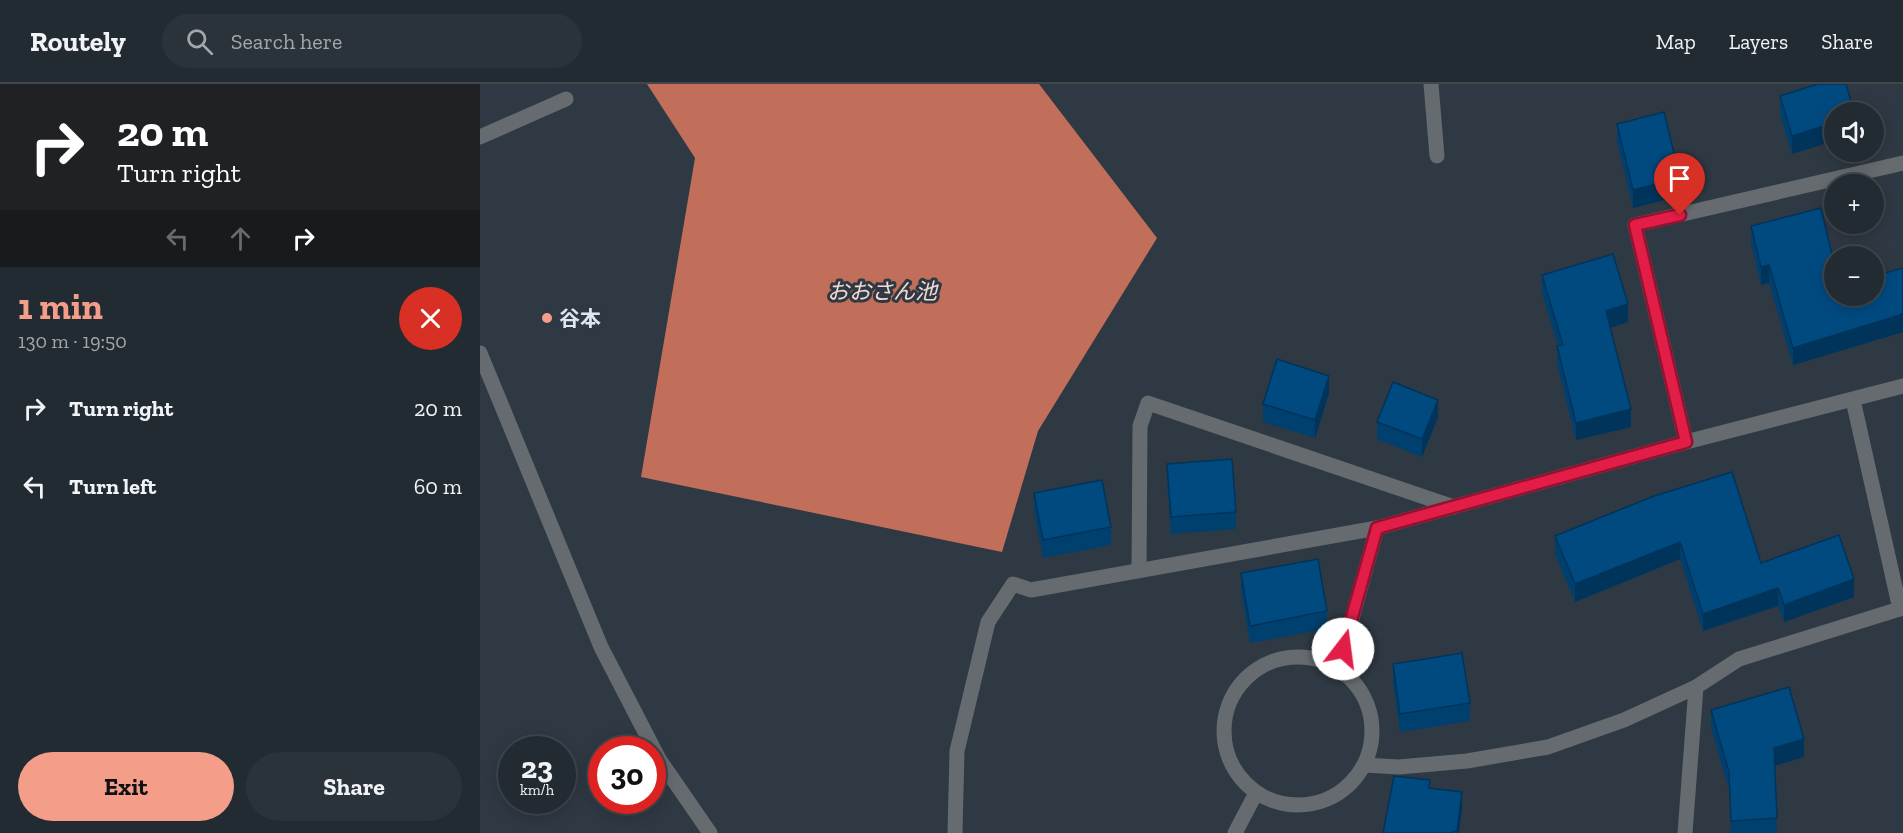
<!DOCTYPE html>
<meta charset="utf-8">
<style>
:root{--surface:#232b32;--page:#2b333a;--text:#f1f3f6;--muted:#a3a7ac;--line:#40474d;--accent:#f49e8a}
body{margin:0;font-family:"Zilla Slab","Noto Sans JP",serif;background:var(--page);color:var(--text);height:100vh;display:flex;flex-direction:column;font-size:22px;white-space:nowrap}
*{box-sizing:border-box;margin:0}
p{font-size:20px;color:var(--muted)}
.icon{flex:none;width:33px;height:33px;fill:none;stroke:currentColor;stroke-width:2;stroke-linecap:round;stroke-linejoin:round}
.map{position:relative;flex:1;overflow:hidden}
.sheet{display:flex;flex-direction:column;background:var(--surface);width:480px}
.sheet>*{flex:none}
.top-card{background:#202124;color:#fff;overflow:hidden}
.tools{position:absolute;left:1344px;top:18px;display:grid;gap:12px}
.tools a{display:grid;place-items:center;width:60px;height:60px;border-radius:50%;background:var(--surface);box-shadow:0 3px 15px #0003,0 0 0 2px var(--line);font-size:30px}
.speed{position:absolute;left:18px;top:652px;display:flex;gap:12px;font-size:30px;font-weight:700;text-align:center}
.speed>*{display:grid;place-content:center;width:78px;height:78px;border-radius:50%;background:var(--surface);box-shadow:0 3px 15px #0003,0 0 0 2px var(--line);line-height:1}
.speed small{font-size:15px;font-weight:400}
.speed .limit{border:9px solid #d22;background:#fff;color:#111}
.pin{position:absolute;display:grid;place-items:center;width:51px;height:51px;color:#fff;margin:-62px -26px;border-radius:50% 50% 50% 0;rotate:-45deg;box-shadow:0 0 6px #0007}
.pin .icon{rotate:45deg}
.me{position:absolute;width:66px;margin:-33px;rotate:15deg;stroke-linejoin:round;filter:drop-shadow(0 0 4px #0008)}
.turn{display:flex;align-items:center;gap:21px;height:126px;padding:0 18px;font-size:27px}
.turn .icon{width:78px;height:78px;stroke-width:2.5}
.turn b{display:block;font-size:42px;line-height:51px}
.lanes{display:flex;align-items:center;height:57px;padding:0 18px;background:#0003;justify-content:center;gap:30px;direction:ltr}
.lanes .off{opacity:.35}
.round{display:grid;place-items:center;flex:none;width:63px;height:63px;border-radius:32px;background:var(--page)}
.overview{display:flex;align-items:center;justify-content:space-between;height:102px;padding:0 18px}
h1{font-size:36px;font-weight:700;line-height:45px;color:var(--accent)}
.action{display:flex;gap:12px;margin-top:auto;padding:12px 18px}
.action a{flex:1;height:69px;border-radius:36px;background:var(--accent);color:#111;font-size:24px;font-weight:700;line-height:69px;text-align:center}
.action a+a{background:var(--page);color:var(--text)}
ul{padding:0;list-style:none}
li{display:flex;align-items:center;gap:18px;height:78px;padding:0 18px}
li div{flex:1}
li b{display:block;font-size:22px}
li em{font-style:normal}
header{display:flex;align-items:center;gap:36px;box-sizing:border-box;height:84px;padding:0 30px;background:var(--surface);border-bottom:2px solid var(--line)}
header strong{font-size:28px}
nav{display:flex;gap:33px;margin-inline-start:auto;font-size:21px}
.search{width:420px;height:54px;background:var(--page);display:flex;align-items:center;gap:15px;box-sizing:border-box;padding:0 21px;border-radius:33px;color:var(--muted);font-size:22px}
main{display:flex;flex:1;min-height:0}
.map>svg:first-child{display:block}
</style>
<header>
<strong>Routely</strong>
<div class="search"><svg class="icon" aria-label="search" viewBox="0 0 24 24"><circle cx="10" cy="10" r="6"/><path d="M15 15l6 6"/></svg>Search here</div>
<nav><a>Map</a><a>Layers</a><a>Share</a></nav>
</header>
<main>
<section class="sheet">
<div class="top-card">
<div class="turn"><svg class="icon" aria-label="right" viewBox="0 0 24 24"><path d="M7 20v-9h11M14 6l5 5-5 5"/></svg><div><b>20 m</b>Turn right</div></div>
<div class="lanes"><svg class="icon off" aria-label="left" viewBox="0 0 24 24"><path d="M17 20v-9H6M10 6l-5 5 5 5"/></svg><svg class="icon off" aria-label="ahead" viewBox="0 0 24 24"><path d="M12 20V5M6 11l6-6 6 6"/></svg><svg class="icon" aria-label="right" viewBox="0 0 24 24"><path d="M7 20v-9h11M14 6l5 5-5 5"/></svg></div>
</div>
<div class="overview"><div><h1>1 min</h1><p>130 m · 19:50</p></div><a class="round" style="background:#d93025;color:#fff"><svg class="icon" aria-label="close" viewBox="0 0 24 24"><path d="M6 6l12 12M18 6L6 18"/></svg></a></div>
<ul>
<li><svg class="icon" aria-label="right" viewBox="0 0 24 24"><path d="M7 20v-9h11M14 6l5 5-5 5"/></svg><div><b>Turn right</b></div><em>20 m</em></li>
<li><svg class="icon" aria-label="left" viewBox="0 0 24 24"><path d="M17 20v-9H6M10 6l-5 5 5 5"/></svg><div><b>Turn left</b></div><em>60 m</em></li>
</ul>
<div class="action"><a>Exit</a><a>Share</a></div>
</section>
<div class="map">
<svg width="1423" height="749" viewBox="0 0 1423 749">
<rect width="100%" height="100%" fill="#2f3943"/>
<!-- water -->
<path fill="#c16e5b" d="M 167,0 L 559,0 L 677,154 L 558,347 L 522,468 L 161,393 L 215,74 Z"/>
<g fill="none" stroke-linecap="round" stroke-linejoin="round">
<!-- minor -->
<g stroke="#666b70" stroke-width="15">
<path d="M 951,0 L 957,72"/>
<path d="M 0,53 L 86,15"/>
<path d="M 1373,316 L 1420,525"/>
<path d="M 1206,358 L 1155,141 L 1423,79"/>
<path d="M 659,486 L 660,342 L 668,319 L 974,423"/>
<circle cx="818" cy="647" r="74"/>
<path d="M 858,585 L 897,444"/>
<path d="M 884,681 L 919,683 L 987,677 L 1068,663 L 1144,636 L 1216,603 L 1259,575 L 1423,524"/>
<path d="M 475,749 L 477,667 L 508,538 L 533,500 L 551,506 L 897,444 L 1206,358 L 1423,302"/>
<path d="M 755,749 L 776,709"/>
<path d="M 1205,749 L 1216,603"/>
</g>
<!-- tertiary -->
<path stroke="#666b70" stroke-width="15" d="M 0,269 L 121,563 L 179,675 L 230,749"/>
</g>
<!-- wall -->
<g fill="#00406e">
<path d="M 1338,0 L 1312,70 L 1300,30 L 1300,12 Z"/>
<path d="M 1137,40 L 1200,112 L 1153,124 L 1137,58 Z"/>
<path d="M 1271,142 L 1354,212 L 1423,184 L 1423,248 L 1313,281 L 1289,199 L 1281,201 L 1271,160 Z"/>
<path d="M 1062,191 L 1148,238 L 1130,244 L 1151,343 L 1096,356 L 1077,280 L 1077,262 L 1078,262 L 1062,209 Z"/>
<path d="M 849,309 L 835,354 L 783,338 L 783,320 Z"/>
<path d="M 958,333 L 942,373 L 897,355 L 897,338 Z"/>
<path d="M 687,380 L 756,428 L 756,445 L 691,450 L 687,398 Z"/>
<path d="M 554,409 L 631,443 L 631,461 L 563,474 L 554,427 Z"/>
<path d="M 1174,412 L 1281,479 L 1374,513 L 1304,538 L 1298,522 L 1223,547 L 1200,475 L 1095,518 L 1075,470 L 1075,452 Z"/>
<path d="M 761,489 L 847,527 L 847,545 L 770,559 L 761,507 Z"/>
<path d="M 913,580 L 990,619 L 990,637 L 920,648 L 913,598 Z"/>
<path d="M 1231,626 L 1324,673 L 1294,682 L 1297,749 L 1251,749 L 1249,706 L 1231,644 Z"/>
</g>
<!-- shaded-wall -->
<g fill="#00345a">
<path d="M 1354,39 L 1354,57 L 1312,70 L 1312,52 Z"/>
<path d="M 1200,94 L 1200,112 L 1153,124 L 1153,106 Z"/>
<path d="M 1289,181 L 1289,199 L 1281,201 L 1281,183 Z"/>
<path d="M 1148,220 L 1148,238 L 1126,245 L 1126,227 Z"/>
<path d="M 1423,230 L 1423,248 L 1313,281 L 1313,264 Z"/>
<path d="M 849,292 L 849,309 L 835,354 L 835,336 Z"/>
<path d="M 958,316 L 958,333 L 942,373 L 942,355 Z"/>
<path d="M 1151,325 L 1151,343 L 1096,356 L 1096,339 Z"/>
<path d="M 1200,458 L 1200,475 L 1095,518 L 1095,500 Z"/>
<path d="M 1374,495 L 1374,513 L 1304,538 L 1304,521 Z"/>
<path d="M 1298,504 L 1298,522 L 1223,547 L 1223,530 Z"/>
<path d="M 1324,655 L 1324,673 L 1294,682 L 1294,664 Z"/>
<path d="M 982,708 L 982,726 L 979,749 L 977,749 Z"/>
</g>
<!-- building -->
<g fill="#004a80" stroke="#00345a" stroke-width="1.5">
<path d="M 1338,0 L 1366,0 L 1374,28 L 1354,28 L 1354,39 L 1312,52 L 1300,12 Z"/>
<path d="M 1184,28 L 1200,94 L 1153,106 L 1137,40 Z"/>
<path d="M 1341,124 L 1354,179 L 1354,212 L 1394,212 L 1394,192 L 1423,184 L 1423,230 L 1313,264 L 1289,181 L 1281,183 L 1271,142 Z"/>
<path d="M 1133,170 L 1148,220 L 1126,227 L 1151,325 L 1096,339 L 1077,262 L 1083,261 L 1062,191 Z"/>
<path d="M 797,275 L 849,292 L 835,336 L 783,320 Z"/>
<path d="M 913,298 L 958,316 L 942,355 L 897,338 Z"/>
<path d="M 752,375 L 756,428 L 691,433 L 687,380 Z"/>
<path d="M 1252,388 L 1281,479 L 1359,451 L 1374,495 L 1304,521 L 1298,504 L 1223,530 L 1200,458 L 1095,500 L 1075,452 L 1174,412 Z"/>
<path d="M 622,396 L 631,443 L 563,456 L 554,409 Z"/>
<path d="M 838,475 L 847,527 L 770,542 L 761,489 Z"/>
<path d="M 982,569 L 990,619 L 920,630 L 913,580 Z"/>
<path d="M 1309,603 L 1324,655 L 1294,664 L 1297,734 L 1251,737 L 1249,688 L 1231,626 Z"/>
<path d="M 914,692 L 950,696 L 949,704 L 982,708 L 977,747 L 973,747 L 973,749 L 903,749 Z"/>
</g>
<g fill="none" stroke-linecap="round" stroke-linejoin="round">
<!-- route casing -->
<g stroke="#92132f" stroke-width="15">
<path id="route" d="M 863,565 L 897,444 L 1206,358 L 1155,141 L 1200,131"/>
</g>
<!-- route -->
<use href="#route" stroke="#e11d48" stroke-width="10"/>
</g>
<!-- markers -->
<circle fill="#f49e8a" stroke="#2f3943" stroke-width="2" cx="67" cy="234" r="6"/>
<g text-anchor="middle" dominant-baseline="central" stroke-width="6" stroke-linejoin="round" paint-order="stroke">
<!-- poi labels -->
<g font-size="21" font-weight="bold" fill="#e0e6ed" stroke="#2f3943" text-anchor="start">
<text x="79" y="234">谷本</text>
</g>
<!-- water labels -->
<g font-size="22" font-style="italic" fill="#f2dad4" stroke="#2f3943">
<text x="402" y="207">おおさん池</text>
</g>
</g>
</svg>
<div class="tools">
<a><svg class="icon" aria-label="sound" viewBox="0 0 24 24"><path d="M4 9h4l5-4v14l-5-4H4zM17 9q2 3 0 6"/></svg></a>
<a>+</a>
<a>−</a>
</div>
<div class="speed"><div>23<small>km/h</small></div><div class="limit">30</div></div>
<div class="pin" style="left:1200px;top:131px;background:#d93025"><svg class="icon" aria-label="arrive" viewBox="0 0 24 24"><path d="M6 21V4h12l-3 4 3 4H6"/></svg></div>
<svg class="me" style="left:863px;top:565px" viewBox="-20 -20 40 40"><circle r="19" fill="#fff"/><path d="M0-13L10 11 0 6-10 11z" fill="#e11d48"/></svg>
</div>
</main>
